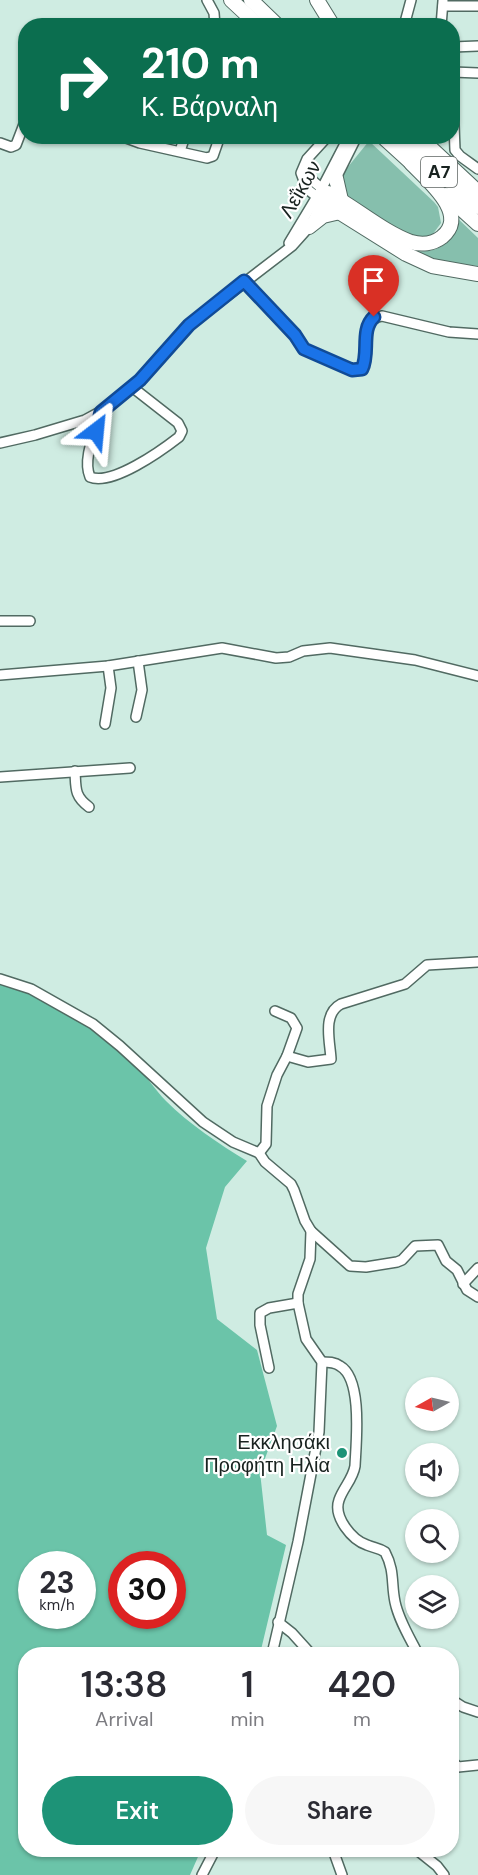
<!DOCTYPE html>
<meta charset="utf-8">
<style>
:root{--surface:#fff;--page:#f7f7f7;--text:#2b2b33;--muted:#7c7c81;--accent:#1d9377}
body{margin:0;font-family:"DM Sans",sans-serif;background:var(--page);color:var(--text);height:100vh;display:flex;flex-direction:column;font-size:22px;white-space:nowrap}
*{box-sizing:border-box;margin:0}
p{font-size:20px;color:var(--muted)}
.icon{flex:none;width:33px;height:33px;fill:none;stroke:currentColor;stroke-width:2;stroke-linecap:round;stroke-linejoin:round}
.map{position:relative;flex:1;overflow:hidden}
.details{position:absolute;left:18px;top:1647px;width:441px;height:210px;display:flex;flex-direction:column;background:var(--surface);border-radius:24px;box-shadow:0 2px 4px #0004}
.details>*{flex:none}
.top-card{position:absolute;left:18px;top:18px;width:442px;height:126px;border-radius:24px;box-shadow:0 2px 4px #0004;background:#0b6e4f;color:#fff;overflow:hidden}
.needle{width:39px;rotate:262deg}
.tools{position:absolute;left:405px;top:1377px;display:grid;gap:12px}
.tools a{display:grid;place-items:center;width:54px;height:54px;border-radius:50%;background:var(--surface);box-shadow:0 2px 4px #0004;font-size:30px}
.speed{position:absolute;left:18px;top:1551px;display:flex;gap:12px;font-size:30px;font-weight:700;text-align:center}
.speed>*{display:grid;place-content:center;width:78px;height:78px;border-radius:50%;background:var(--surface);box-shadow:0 2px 4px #0004;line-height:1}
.speed small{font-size:15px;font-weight:400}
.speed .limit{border:9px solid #d22;background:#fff;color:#111}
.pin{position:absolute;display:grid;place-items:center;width:51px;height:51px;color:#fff;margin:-62px -26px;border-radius:50% 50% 50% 0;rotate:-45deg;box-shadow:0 0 6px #0007}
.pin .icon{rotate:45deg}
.me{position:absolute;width:66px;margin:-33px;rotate:29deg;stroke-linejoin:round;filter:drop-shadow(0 0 4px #0008)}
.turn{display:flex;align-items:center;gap:21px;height:126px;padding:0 24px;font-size:27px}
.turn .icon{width:78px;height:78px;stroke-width:2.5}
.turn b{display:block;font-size:42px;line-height:51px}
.eta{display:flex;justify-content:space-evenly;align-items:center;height:102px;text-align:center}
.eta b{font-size:36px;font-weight:600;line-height:42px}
.cta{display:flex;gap:12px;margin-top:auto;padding:12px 24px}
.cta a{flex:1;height:69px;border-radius:36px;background:var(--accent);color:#fff;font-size:24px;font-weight:600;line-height:69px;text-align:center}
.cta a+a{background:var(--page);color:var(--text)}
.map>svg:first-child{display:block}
</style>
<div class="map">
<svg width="478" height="1875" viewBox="0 0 478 1875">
<rect width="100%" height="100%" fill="#cfece2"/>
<!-- green -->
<g fill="#86bfad">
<path d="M 369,141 L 434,202 L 438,207 L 441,223 L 430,238 L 408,237 L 344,196 L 340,183 L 343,173 Z"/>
<path d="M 451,212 L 478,238 L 478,266 L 444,262 L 411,251 C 430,253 445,250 455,232 Z"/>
</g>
<!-- forest -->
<path fill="#6bc4a9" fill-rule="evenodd" d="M 0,983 C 50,994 100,1031 136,1066 C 147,1076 155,1090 166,1101 C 189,1124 219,1144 247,1161 L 225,1187 L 206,1248 L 217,1319 L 257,1350 L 277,1426 L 260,1472 L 267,1535 L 286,1545 L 260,1654 L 26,1654 L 26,1850 L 201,1850 L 190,1875 L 0,1875 ZM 32,1564 L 82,1564 L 82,1616 L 32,1616 ZM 122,1564 L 172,1564 L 172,1616 L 122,1616 Z"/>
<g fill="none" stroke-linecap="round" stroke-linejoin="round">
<!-- minor casing -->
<g stroke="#516a62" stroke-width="12">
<g id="minor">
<path d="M 207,0 L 214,13 L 215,26"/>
<path d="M 443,6 L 478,6"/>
<path d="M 404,26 L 411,0"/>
<path d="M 441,26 L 443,1"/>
<path d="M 453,47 L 478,46"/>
<path d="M 453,72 L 478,73"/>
<path d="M 453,100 L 455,150 L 460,156 L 478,169"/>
<path d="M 121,136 L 140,143 L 207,158 L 213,156 L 220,136"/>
<path d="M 0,143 L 11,147 L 16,145 L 26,119"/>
<path d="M 180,151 L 185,136"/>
<path d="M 307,163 C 307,178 314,183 326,191"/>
<path d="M 334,182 L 357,136"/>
<path d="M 321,200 L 307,189 L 301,173 L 307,159 L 328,136"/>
<path d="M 289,243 L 322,188 L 349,136"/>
<path d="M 244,281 L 295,335 L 304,349 L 352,370 L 362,369 C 370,352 358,319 382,316 L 449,332 L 478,334"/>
<path d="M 101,412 C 96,431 82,458 90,477 C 112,486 161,451 179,437 L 182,431 L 178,423 L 132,387"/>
<path d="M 0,443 L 35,435 L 85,420 L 107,408 L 140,380 L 189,325 L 292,246 L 309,227 L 324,199"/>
<path d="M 0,621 L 30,621"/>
<path d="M 0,675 L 108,666 L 222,648 L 276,658 L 289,657 L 303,651 L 330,648 L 415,660 L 478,676"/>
<path d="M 136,717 L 142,690 L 138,661"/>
<path d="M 105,724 L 111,688 L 108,666"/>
<path d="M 75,771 C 76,788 74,796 89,807"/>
<path d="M 0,777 L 130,768"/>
<path d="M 0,979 L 31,989 L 93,1024 L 120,1046 L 203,1122 L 233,1142 L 259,1153 L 265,1162 L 291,1184 L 294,1190 L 305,1221 L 311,1231 L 310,1259 L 298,1294 L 298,1303 L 306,1339 L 322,1362 L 319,1432 L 298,1542 L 272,1654"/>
<path d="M 287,1056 L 308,1062 L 331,1059 C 330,1041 322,1014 341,1004 L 405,984 L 427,965 L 478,962"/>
<path d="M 259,1153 L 266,1144 L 267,1106 L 277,1075 L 287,1056 L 297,1028 L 291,1018 L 275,1011"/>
<path d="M 311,1231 L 350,1266 L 366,1267 L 397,1262 L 402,1260 L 415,1246 L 438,1245 L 446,1261 L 457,1270 L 467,1290 L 478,1297"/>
<path d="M 463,1284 L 478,1268"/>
<path d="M 322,1362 C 328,1362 335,1362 340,1366 C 363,1379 356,1443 355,1466 C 353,1479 343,1488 339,1500 C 333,1517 352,1540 367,1545 C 374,1548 379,1548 385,1552 C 395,1571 391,1583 395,1602 C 399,1621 410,1638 418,1654"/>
<path d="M 269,1368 L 260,1325 L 260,1313 L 269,1308 L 298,1303"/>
<path d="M 278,1622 L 292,1633 L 311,1654"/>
<path d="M 452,1700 L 463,1707 L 478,1712"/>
<path d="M 452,1753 L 452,1761 L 458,1767 L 478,1765"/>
<path d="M 333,1850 L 342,1875"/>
<path d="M 417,1850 L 437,1866 L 444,1875"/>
<path d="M 202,1875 L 215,1850"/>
</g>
</g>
<!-- highway casing -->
<g stroke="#516a62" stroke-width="16">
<g id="highway">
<path d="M 231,0 L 259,26"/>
<path d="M 251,0 L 278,26"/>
<path d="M 317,0 L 333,26"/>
<path d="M 382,136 L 416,167"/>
<path d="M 400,136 L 478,207"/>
<path d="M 418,136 L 478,192"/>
<path d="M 336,178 L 341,200"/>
<path d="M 328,193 C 355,207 383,232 411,242 C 421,245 433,244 442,237 C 470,214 427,180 411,163"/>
<path d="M 446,195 L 478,224"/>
<path d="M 323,202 L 406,254 L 432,266 L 478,274"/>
<path d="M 309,227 L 323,216 L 340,212"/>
</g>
</g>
<!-- minor -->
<use href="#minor" stroke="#fff" stroke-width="9"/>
<!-- highway -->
<use href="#highway" stroke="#fff" stroke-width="14"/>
</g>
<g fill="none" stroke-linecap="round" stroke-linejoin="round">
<!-- route casing -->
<g stroke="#114b97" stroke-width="15">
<path id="route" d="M 96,431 L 101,412 L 140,380 L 189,325 L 244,281 L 295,335 L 304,349 L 352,370 L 362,369 C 370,353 360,330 374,317"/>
</g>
<!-- route -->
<use href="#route" stroke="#1a73e8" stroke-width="10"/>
</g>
<!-- markers -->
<circle fill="#1d9377" stroke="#fff" stroke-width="2" cx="342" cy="1453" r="6"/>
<g text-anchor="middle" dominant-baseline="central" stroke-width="4.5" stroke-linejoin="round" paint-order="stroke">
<!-- shield labels -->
<rect fill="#fff" stroke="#5d6462" stroke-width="1.5" x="421" y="157" width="36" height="30" rx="4.5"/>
<g font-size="18" font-weight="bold" fill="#18221f">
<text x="439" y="172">Α7</text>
</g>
<!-- street labels -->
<g font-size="20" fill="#18221f" stroke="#fff">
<text transform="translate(300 189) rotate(-60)">Λεΐκων</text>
</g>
<!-- poi labels -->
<g font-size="20" fill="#18221f" stroke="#fff" text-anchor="end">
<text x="330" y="1442">Εκκλησάκι<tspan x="330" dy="23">Προφήτη Ηλία</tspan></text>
</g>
</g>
</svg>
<div class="tools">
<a><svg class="needle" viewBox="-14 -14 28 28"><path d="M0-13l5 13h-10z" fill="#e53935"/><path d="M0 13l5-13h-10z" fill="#7c7c81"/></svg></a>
<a><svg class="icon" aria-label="sound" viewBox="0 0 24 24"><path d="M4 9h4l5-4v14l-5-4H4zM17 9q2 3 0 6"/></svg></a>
<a><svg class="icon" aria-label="search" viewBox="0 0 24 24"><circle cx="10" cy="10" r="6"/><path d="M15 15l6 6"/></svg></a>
<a><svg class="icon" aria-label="layers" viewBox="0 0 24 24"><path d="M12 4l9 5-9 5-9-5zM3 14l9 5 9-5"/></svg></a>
</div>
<div class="speed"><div>23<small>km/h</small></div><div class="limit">30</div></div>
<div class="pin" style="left:374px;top:317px;background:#d93025"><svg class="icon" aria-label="arrive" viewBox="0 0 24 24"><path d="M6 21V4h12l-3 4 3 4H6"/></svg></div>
<svg class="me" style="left:96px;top:431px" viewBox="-20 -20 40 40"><path d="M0-17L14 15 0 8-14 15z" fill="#1a73e8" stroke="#fff" stroke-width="4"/></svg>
<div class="top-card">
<div class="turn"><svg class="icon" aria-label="right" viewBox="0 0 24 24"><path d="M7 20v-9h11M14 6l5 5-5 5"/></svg><div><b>210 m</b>Κ. Βάρναλη</div></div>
</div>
<section class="details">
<div class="eta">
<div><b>13:38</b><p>Arrival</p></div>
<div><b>1</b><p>min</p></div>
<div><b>420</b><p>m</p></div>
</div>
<div class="cta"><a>Exit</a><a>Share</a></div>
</section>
</div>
